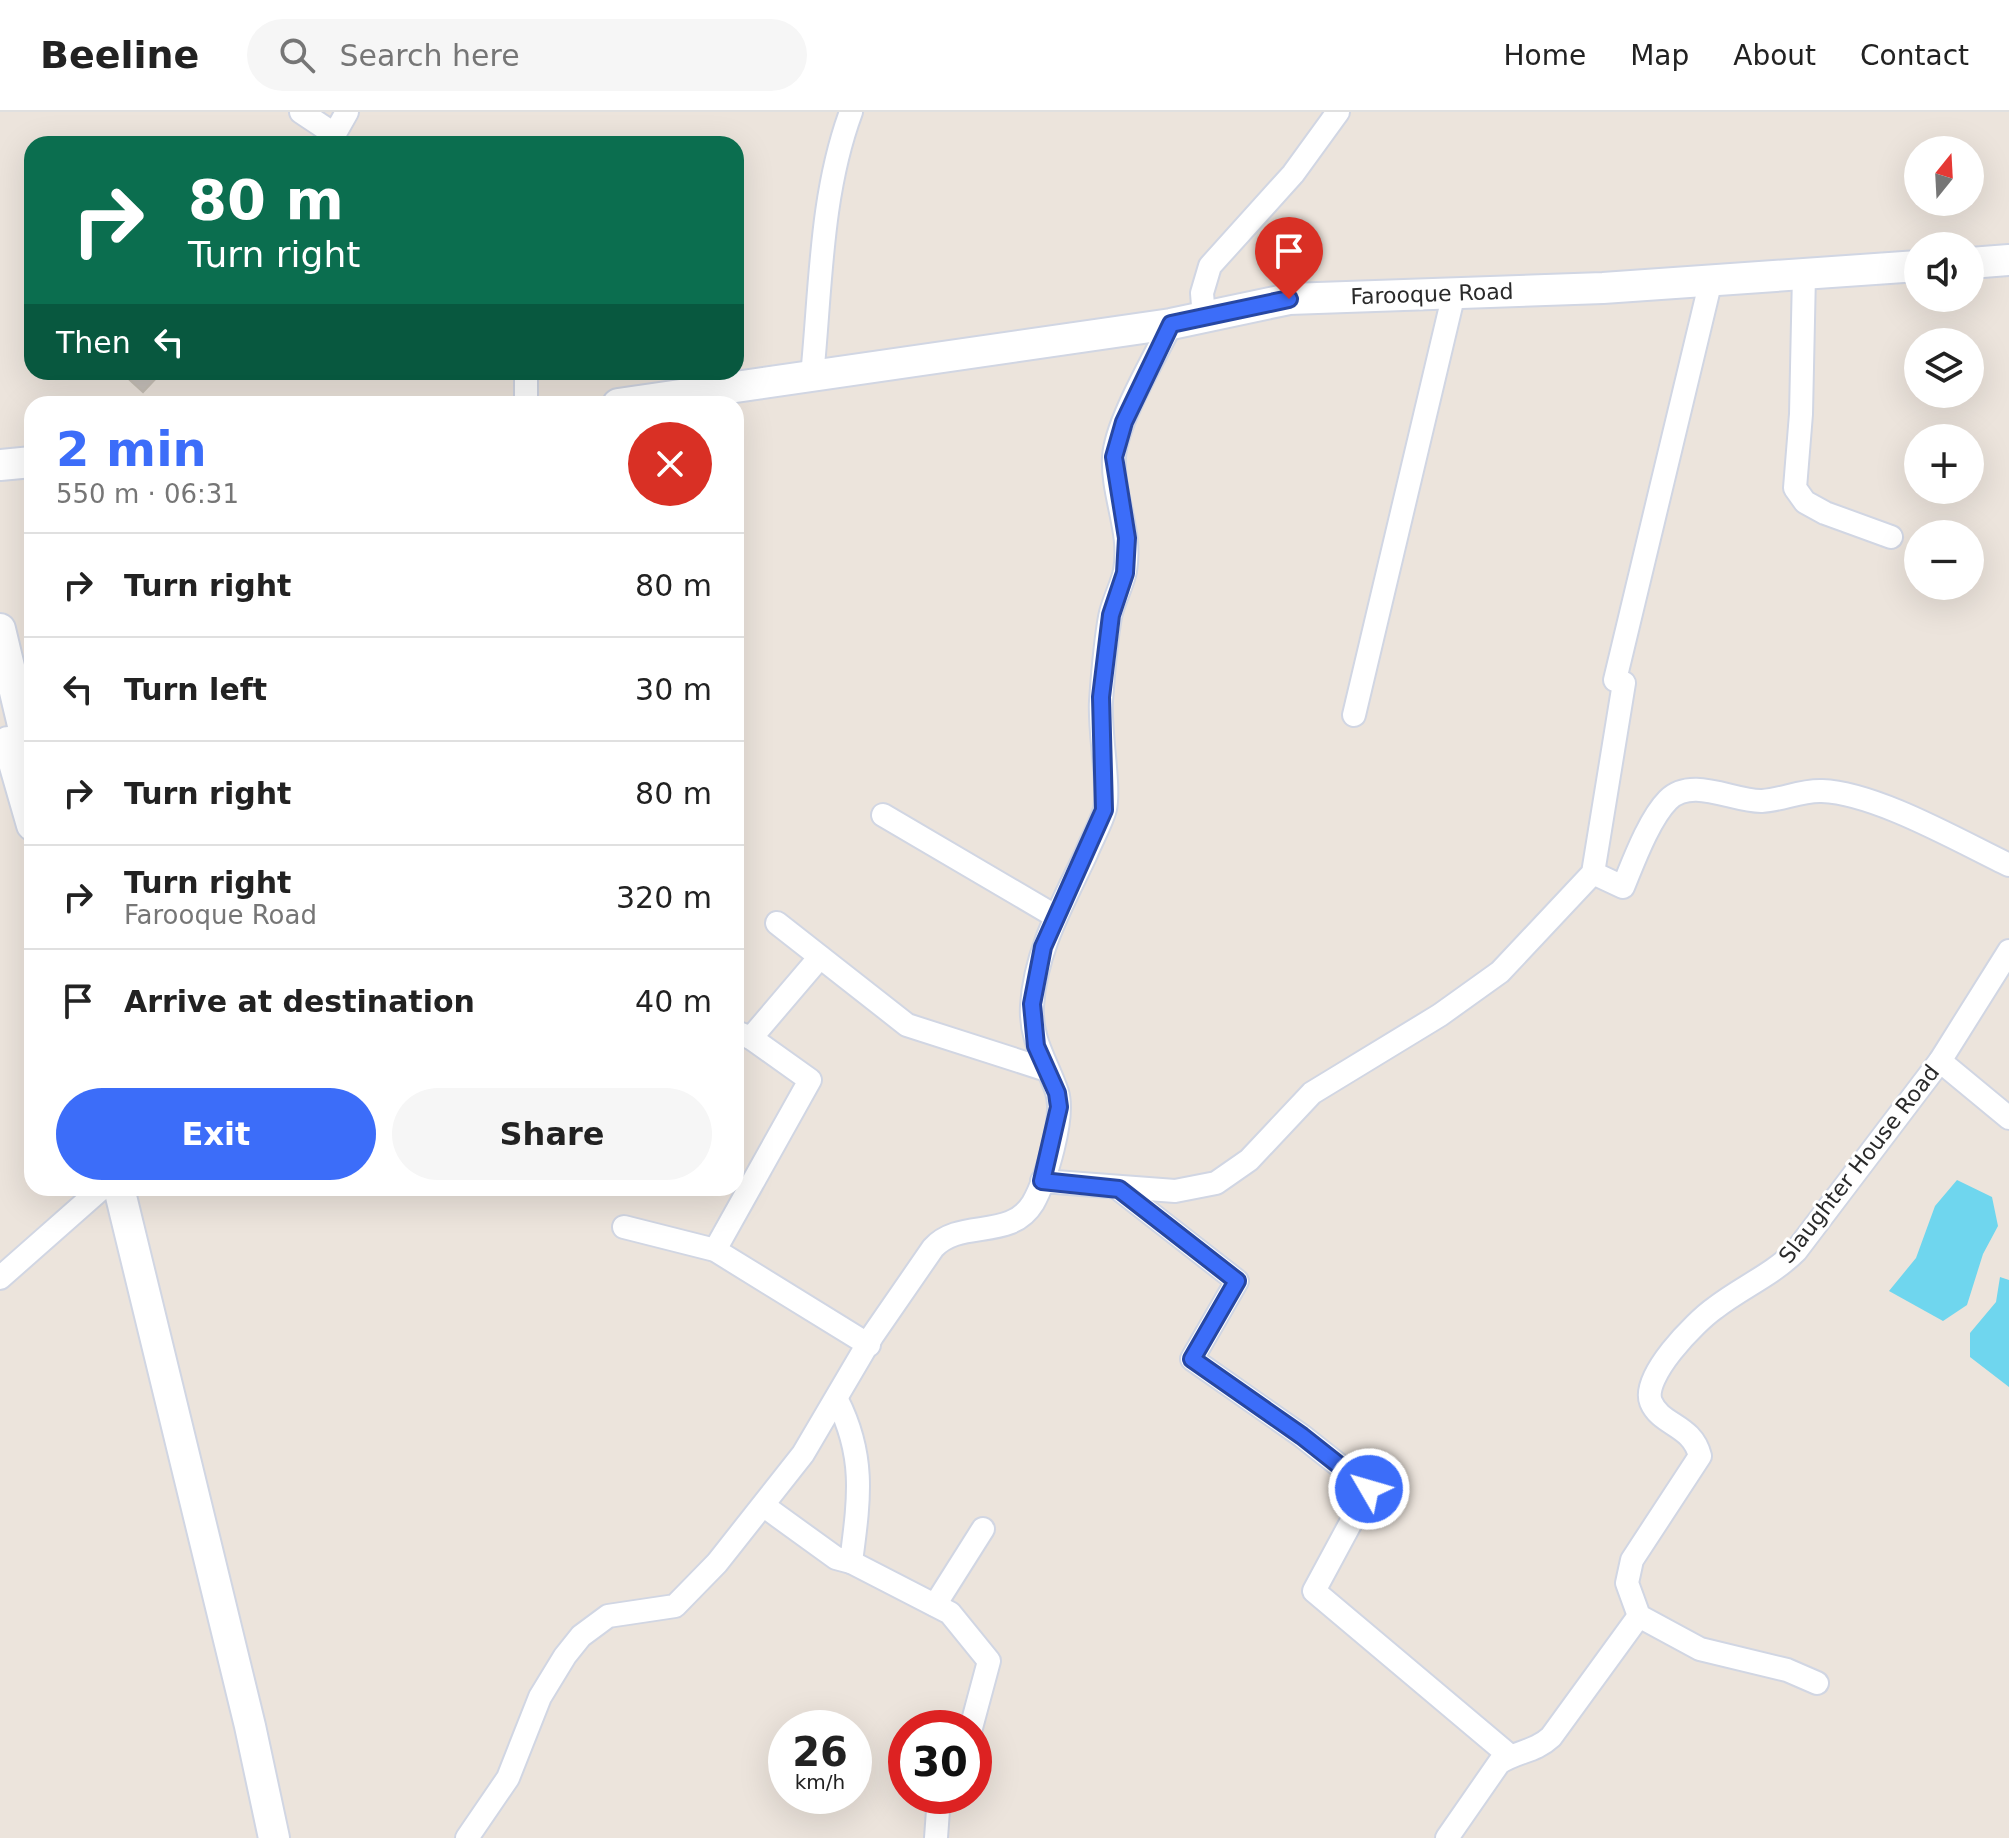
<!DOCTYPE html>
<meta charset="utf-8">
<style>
:root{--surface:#fff;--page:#f6f6f6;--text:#222;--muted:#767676;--line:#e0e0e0;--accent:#3c6df9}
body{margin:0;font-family:"DejaVu Sans",sans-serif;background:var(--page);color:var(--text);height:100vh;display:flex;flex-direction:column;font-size:30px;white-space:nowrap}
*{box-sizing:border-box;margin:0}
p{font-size:26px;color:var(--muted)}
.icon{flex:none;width:44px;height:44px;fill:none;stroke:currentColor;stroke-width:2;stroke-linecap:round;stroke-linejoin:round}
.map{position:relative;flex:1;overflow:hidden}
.sheet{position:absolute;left:24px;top:284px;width:720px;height:800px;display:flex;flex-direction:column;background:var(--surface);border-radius:24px;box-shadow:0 8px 32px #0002}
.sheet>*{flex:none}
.hud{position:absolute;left:24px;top:24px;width:720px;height:244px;border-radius:24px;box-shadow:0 8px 32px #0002;background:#0b6e4f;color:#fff;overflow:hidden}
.needle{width:52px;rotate:18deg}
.tools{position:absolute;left:1904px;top:24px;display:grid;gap:16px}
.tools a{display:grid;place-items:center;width:80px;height:80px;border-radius:50%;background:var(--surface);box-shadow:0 8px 32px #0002;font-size:40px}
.speed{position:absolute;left:768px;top:1598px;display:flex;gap:16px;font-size:40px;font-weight:700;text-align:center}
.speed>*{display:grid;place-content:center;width:104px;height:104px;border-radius:50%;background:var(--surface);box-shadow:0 8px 32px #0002;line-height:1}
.speed small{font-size:20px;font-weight:400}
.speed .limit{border:12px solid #d22;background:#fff;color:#111}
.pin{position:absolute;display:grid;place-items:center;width:68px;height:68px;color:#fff;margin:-82px -34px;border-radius:50% 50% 50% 0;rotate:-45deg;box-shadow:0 0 8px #0007}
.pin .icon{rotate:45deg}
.me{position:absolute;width:88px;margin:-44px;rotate:308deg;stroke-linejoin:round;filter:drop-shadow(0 0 6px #0008)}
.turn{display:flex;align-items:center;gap:28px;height:168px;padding:0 32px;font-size:36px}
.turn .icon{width:104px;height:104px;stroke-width:2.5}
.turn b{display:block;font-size:56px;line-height:68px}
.then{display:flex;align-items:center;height:76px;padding:0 32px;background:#0003;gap:16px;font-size:30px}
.round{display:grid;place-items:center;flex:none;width:84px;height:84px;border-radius:42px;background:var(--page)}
.headline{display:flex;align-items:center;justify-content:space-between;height:136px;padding:0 32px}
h1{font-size:48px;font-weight:800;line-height:60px;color:var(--accent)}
.cta{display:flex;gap:16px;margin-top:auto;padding:16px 32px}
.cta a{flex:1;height:92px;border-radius:48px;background:var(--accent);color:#fff;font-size:32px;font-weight:800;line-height:92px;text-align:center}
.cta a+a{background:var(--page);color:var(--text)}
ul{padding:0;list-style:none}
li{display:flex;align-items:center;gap:24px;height:104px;padding:0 32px;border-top:2px solid var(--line)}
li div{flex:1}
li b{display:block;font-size:30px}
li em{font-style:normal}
header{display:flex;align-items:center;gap:48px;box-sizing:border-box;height:112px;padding:0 40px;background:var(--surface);border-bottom:2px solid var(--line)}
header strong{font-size:38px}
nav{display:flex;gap:44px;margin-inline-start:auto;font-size:28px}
.search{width:560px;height:72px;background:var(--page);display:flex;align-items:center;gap:20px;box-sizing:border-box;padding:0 28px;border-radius:44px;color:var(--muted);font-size:30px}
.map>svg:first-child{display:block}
</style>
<header>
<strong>Beeline</strong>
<div class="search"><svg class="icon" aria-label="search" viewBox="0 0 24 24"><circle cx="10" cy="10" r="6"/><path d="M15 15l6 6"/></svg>Search here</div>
<nav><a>Home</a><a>Map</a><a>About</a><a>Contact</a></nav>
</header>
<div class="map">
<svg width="2009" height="1726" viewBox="0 0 2009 1726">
<rect width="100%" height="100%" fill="#ece4dc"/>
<!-- water -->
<g fill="#6fd6ee">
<path d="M 1957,1068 L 1992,1085 L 1998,1114 L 1983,1142 L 1967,1193 L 1943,1209 L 1889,1179 L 1916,1146 L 1935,1094 Z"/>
<path d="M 2000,1165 L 2009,1168 L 2009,1275 L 1970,1245 L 1970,1221 L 1996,1190 Z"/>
</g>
<!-- building -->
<path fill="#c7c1bb" stroke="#c7c0b6" stroke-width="2" d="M 121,260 L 162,260 L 143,280 Z"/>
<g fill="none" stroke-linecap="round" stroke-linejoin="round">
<!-- street casing -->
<g stroke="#d1d6e3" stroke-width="26">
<g id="street">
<path d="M 301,0 L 334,22"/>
<path d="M 329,32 L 347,0"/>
<path d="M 1804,162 L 1801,302 L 1795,376 L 1805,390 L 1825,401 L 1891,425"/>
<path d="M 1204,206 L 1202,181 L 1210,154 L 1293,62 L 1338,0"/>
<path d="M 526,260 L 526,292"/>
<path d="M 812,264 C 821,176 820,84 851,0"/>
<path d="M 1615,568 L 1711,168"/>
<path d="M 1354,603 L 1454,181"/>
<path d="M 883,703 L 1055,804"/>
<path d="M 1593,761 L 1623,775 C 1633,751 1649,707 1668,688 C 1692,664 1734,690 1762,689 C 1782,688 1801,678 1822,679 C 1876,681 1959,729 2009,753"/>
<path d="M 777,811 L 907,913 L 1047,958"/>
<path d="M 736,920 L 751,926 L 820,845"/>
<path d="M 1940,949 L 2009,1006"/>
<path d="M 1042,1069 L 1175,1079 L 1216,1071 L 1249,1048 L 1312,981 L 1440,903 L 1500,860 L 1593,761 L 1624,571"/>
<path d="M 1119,1077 L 1237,1169 L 1192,1247 L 1302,1324 L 1369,1377 L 1314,1479 L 1510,1644"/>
<path d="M 624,1115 L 715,1138 L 869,1233"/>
<path d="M 715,1138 L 810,968 L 751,926"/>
<path d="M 0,1166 L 102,1076"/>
<path d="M 837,1288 C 866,1345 859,1388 851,1450"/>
<path d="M 764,1394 L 836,1446 L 851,1450 L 950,1501 L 989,1549 L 971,1616"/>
<path d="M 935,1493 L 983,1417"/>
<path d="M 1817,1571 L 1787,1558 L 1700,1537 L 1639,1504 L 1627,1471 L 1632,1448 L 1700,1344 C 1692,1312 1661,1314 1651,1290 C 1641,1265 1695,1210 1715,1196 C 1742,1175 1772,1163 1796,1139 L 1940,949 L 2009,839"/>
<path d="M 467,1726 L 508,1666 L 540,1585 L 565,1544 L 581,1524 L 608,1504 L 675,1494 L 717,1451 L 803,1342 L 873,1223 L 933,1136 C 960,1106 1010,1129 1033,1091 C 1046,1068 1065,1005 1057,980 C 1047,950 1030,928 1032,894 C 1035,839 1063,791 1086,742 C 1092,727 1101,712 1105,697 C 1110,673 1099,619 1101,589 C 1103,561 1105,532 1110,505 C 1113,489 1122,474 1125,459 C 1132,419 1112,384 1114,345 C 1116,310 1155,245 1171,212"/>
<path d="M 936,1726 L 939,1684"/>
<path d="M 1447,1726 L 1499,1651 C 1517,1639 1535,1640 1551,1625 L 1639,1504"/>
</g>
</g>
<!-- secondary casing -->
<g stroke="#d1d6e3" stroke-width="34">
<g id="secondary">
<path d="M 1970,151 L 2009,148"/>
<path d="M 618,292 L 1171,212 L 1289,187 L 1603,176 L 1918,154"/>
<path d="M 0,353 L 32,350"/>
<path d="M 0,517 L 32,651"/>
<path d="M 8,630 L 32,713"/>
<path d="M 119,1076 L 250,1614 L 274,1726"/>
</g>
</g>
<!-- street -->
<use href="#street" stroke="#fff" stroke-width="22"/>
<!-- secondary -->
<use href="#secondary" stroke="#fff" stroke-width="30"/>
</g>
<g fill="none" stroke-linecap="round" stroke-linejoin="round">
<!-- route casing -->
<g stroke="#2747a2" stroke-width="20">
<path id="route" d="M 1289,187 L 1171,212 L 1124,310 L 1114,345 L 1127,426 L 1125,461 L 1111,503 L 1101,585 L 1104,698 L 1043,835 L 1032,892 L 1036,934 L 1057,981 L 1059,995 L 1042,1069 L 1119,1077 L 1237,1169 L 1192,1247 L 1302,1324 L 1369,1377"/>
</g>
<!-- route -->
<use href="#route" stroke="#3c6df9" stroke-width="14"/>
</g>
<g text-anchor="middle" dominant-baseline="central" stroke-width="6" stroke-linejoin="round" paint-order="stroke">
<!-- street labels -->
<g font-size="22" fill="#2a2a2a" stroke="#fff">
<text transform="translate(1432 182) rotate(-2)">Farooque Road</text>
<text transform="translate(1859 1052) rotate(-52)">Slaughter House Road</text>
</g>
</g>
</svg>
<div class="tools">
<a><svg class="needle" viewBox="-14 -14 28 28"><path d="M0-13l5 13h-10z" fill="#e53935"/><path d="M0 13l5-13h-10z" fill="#767676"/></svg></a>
<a><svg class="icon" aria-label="sound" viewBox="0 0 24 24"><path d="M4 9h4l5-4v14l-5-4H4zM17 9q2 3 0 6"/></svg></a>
<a><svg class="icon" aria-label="layers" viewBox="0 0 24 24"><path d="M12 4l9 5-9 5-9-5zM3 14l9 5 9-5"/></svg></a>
<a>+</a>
<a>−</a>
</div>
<div class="speed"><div>26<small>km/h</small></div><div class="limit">30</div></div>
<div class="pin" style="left:1289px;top:187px;background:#d93025"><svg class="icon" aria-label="arrive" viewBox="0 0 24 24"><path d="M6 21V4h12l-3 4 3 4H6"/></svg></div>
<svg class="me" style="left:1369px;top:1377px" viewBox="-20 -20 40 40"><circle r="17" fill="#3c6df9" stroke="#fff" stroke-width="3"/><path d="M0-11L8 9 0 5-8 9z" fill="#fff"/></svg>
<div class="hud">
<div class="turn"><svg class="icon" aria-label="right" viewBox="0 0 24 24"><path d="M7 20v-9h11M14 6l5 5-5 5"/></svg><div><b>80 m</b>Turn right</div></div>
<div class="then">Then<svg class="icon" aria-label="left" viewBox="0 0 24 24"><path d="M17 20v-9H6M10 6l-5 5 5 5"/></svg></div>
</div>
<section class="sheet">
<div class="headline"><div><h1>2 min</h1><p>550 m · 06:31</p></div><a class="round" style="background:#d93025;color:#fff"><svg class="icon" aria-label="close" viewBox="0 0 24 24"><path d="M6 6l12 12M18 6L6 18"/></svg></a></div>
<ul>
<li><svg class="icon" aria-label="right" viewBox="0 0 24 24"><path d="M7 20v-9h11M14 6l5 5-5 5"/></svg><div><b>Turn right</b></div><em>80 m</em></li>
<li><svg class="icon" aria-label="left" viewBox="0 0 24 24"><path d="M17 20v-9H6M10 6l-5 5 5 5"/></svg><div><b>Turn left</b></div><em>30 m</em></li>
<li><svg class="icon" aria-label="right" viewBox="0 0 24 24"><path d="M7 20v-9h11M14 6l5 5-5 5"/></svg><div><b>Turn right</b></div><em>80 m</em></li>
<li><svg class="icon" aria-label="right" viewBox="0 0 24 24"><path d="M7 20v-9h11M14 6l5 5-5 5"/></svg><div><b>Turn right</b><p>Farooque Road</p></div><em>320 m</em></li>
<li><svg class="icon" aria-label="arrive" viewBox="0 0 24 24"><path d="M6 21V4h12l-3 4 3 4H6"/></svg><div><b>Arrive at destination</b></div><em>40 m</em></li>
</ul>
<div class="cta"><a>Exit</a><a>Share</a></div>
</section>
</div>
